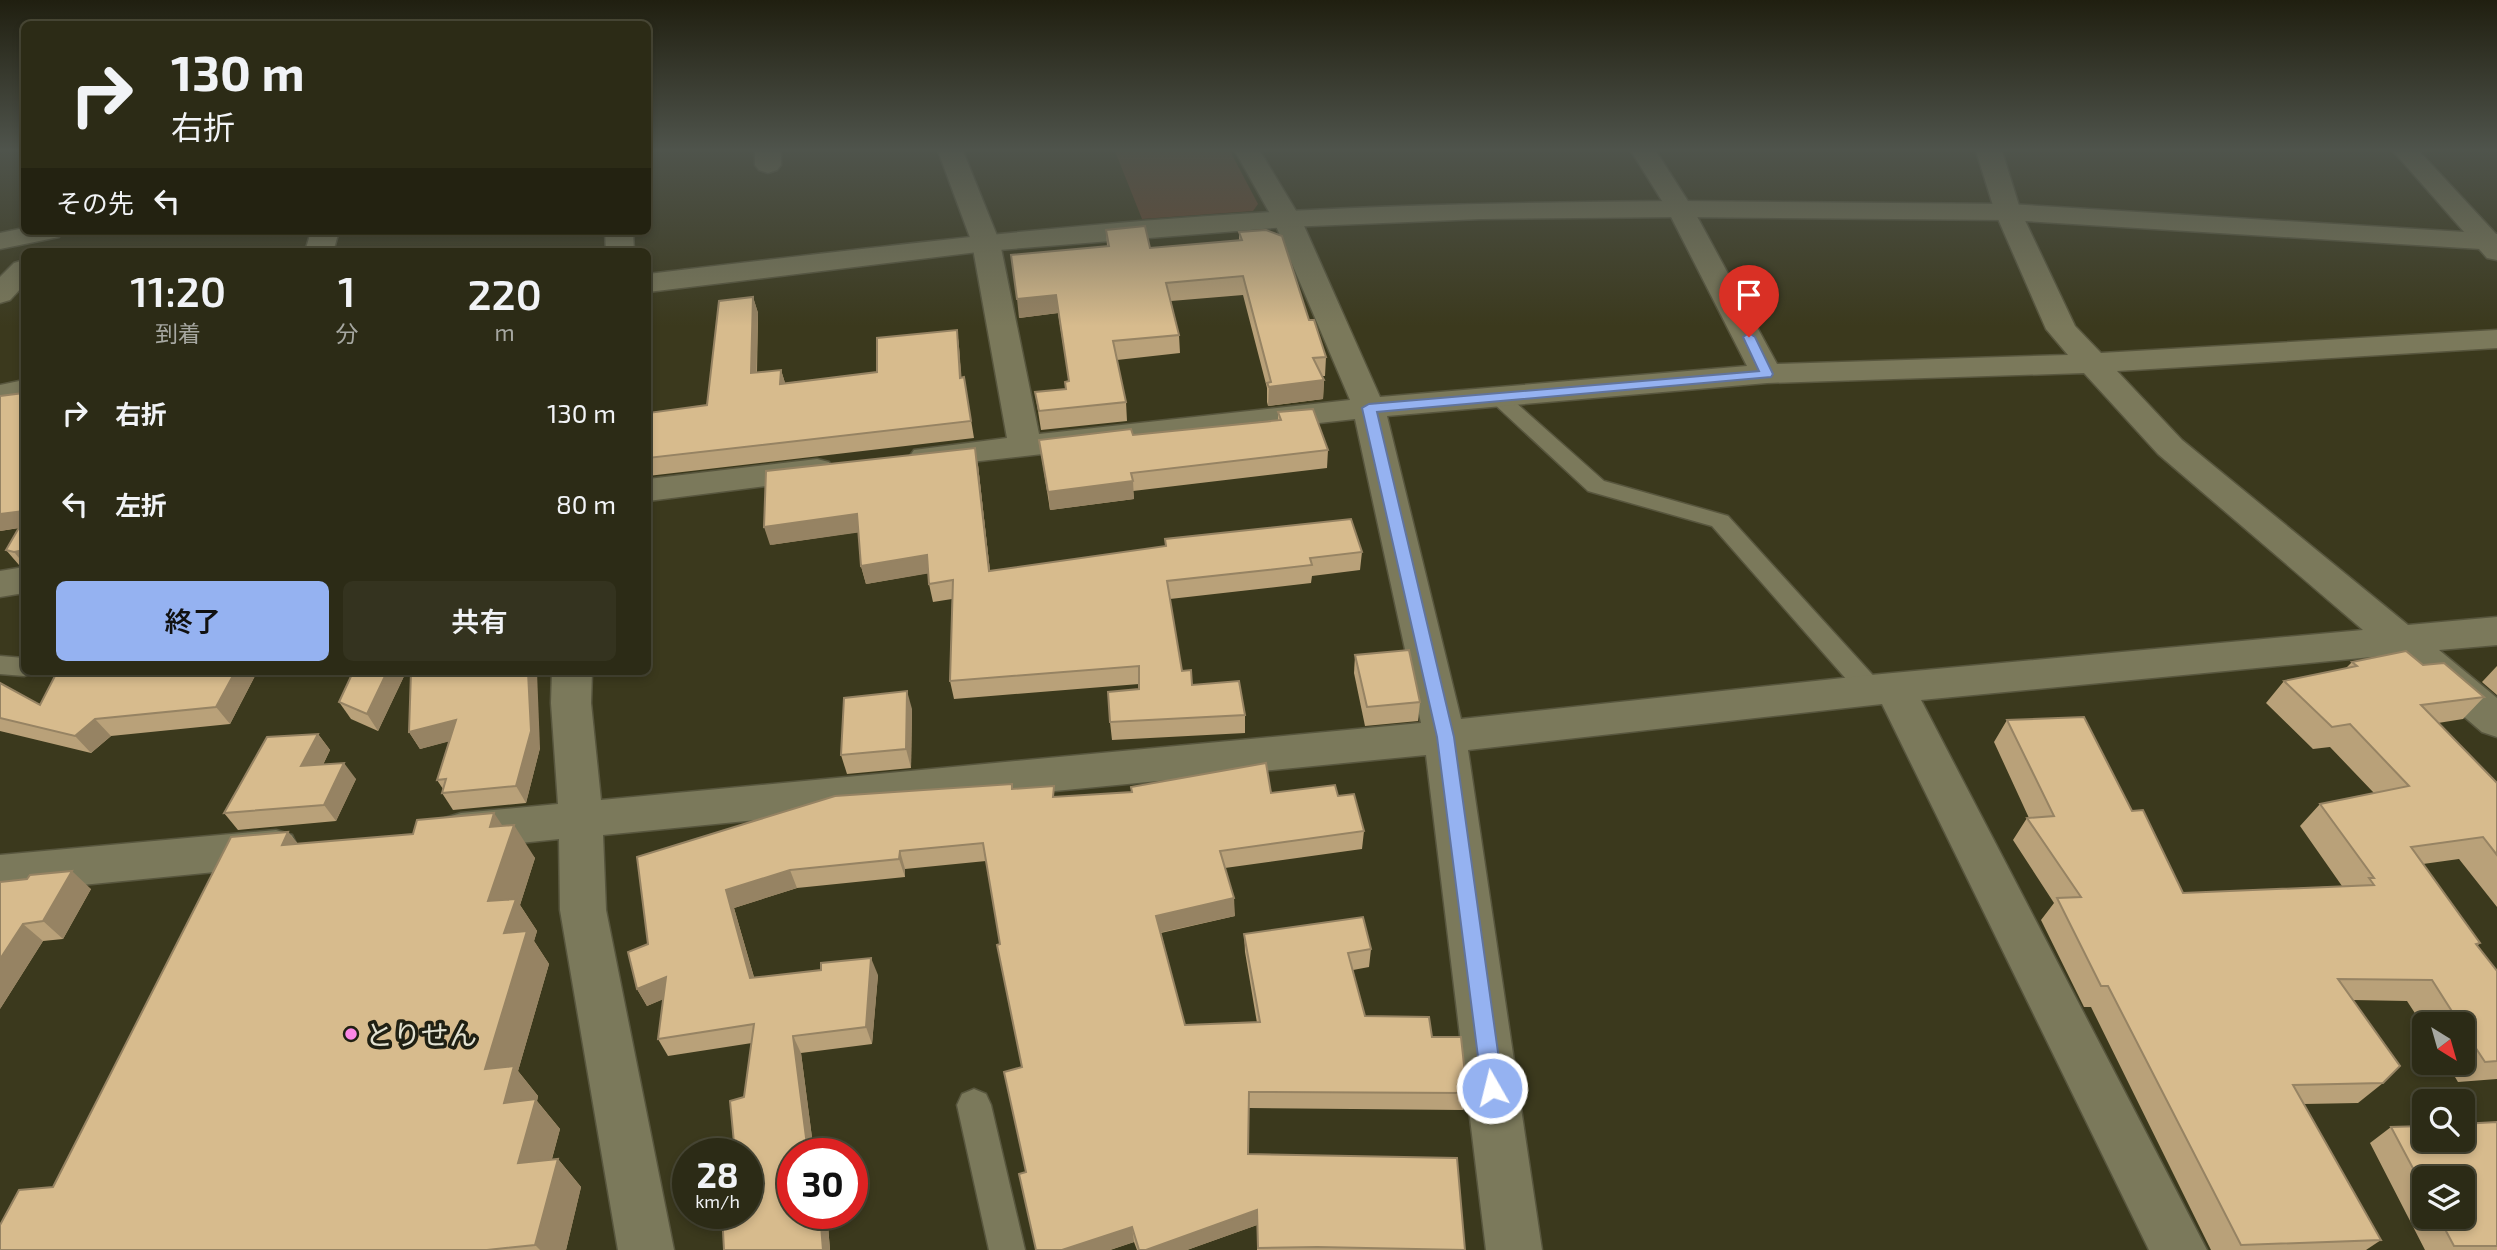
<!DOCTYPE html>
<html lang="ja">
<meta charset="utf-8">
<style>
:root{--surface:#2c2b16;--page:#34331f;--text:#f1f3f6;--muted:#a6a7a1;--line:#484735;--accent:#95b2f1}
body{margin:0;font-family:"Exo 2","Noto Sans JP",sans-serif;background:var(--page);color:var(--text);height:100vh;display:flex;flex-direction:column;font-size:26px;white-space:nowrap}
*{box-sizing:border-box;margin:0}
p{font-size:23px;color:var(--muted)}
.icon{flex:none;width:38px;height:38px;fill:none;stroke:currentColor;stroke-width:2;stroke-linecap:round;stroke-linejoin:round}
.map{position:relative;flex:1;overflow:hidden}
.panel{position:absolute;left:21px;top:248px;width:630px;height:427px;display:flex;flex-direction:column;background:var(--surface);border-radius:10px;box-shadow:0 4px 10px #0003,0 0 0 2px var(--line)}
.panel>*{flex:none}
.hud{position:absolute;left:21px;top:21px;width:630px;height:214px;border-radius:10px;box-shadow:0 4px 10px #0003,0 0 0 2px var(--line);background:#2c2b16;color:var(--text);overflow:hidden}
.needle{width:46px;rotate:143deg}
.tools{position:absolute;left:2412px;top:1012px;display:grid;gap:14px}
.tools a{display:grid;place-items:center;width:63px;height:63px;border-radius:10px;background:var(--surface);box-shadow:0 4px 10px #0003,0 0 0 2px var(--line);font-size:35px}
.speed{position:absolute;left:672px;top:1138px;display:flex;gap:14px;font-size:35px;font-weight:700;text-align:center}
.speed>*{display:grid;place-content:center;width:91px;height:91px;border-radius:50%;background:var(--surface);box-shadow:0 4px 10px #0003,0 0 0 2px var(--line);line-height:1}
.speed small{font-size:18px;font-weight:400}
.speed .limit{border:10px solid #d22;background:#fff;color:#111}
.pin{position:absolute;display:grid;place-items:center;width:60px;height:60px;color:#fff;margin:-72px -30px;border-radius:50% 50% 50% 0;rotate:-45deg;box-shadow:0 0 7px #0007}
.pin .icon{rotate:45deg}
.me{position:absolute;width:77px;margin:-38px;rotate:352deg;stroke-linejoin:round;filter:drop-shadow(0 0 5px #0008)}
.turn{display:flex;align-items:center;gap:24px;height:147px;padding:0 35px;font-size:32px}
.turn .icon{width:91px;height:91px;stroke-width:2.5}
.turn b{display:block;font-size:49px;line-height:60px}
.then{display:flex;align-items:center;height:66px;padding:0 35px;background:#0003;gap:14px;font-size:26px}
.eta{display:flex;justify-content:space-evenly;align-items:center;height:119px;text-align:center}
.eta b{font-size:42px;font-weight:600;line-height:49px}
.primary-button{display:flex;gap:14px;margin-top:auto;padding:14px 35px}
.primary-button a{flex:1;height:80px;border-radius:10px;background:var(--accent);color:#111;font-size:28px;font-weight:600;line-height:80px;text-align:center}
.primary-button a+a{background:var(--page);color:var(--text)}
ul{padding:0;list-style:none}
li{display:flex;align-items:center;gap:21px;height:91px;padding:0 35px}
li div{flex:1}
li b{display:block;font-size:26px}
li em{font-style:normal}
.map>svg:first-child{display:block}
</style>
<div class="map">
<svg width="2497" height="1250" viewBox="0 0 2497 1250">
<rect width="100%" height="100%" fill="#3b391d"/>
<!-- green -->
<path fill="#68452f" d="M 1115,151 L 1230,151 L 1258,204 L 1253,211 L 1142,219 Z"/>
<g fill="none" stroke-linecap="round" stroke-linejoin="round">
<!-- service casing -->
<g stroke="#58563e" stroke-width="3">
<g id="service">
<path d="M 1498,391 L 1505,393 L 1604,481 L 1728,516 L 1880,683 L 1884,690 L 1880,697 L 1871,700 L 1862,697 L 1712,526 L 1588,491 L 1491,401 L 1488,397 L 1491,393 Z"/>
<path d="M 0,656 L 24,658 L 24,672 L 34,672 L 24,676 L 0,674 Z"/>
<path d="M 974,1089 L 986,1094 L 991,1105 L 1025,1250 L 989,1250 L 957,1105 L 962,1094 Z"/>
</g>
</g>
<!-- minor casing -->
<g stroke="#58563e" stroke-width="3">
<g id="minor">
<path d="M 755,151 L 781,151 L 781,165 L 777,170 L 768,173 L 759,170 L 755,165 Z"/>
<path d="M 938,151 L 963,151 L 1000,243 L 1039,434 L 1350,400 L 1273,219 L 1235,151 L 1260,151 L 1301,219 L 1380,397 L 1747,366 L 1667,209 L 1631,151 L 1656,151 L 1693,209 L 1777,364 L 2068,355 L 2046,329 L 1995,212 L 1976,151 L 2002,151 L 2021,212 L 2075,326 L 2101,353 L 2497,330 L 2497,348 L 2117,371 L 2182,440 L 2408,625 L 2497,617 L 2497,645 L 2439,650 L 2497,698 L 2497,737 L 2482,732 L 2392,655 L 1921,700 L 2207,1250 L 2149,1250 L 1882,704 L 1468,750 L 1542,1250 L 1486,1250 L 1426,755 L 603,835 L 606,910 L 674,1250 L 618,1250 L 560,910 L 559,839 L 461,849 L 445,844 L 439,831 L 445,818 L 461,813 L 558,804 L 551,703 L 552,672 L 592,672 L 591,703 L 601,800 L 1421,723 L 1355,419 L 926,467 L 914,464 L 909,457 L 914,450 L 1007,438 L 972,243 ZM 2084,373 L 2158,454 L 2363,630 L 1871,675 L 1461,719 L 1387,416 L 1767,383 Z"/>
<path d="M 2393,151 L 2419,151 L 2497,235 L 2497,260 L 2487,258 Z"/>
<path d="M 24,228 L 24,231 L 63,231 L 59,237 L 0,249 L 0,233 Z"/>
<path d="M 311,231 L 339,231 L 333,252 L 305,252 Z"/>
<path d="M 605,231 L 633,231 L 634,252 L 606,252 Z"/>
<path d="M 24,260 L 24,285 L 10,300 L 0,303 L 0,277 L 14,263 Z"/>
<path d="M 817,459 L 829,462 L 834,470 L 829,478 L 648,501 L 648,479 Z"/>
<path d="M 24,567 L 24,593 L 0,597 L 0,571 Z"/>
<path d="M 276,830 L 292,835 L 298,848 L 292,861 L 276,866 L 0,893 L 0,855 Z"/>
</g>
</g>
<!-- tertiary casing -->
<g stroke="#58563e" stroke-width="3">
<g id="tertiary">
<path d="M 1680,201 L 2008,204 L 2497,234 L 2497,250 L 2008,220 L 1680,217 L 1481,219 L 1287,227 L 986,251 L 648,292 L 648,274 C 861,249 1075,222 1289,211 C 1419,204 1550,202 1680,201 Z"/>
<path d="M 24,380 L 24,399 L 0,405 L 0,385 Z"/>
</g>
</g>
<!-- service -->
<use href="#service" fill="#7b795b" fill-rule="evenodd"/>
<!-- minor -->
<use href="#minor" fill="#7b795b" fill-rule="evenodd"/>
<!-- tertiary -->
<use href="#tertiary" fill="#7b795b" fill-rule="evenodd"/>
</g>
<!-- wall -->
<g fill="#b9a179" fill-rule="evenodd">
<path d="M 1106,230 L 1150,248 L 1239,240 L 1239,232 L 1309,320 L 1326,357 L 1325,376 L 1322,376 L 1324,380 L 1323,399 L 1268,406 L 1267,402 L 1267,388 L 1243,295 L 1171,301 L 1179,335 L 1180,353 L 1117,360 L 1126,402 L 1127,421 L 1041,430 L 1035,392 L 1066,389 L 1069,381 L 1058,313 L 1019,318 L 1107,246 Z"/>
<path d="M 753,297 L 758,313 L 757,373 L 781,370 L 785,383 L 877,372 L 957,330 L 959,347 L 961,377 L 964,377 L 974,438 L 648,476 L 648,413 L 707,405 Z"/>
<path d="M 24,393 L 24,566 L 19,565 L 6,550 L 19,528 L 0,531 L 0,396 Z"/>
<path d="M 1278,412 L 1328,450 L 1327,468 L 1133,491 L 1134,499 L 1050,510 L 1039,440 L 1133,435 L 1278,420 Z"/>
<path d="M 978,465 L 990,571 L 1165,546 L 1165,539 L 1362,552 L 1360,570 L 1312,576 L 1311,583 L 1170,599 L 1182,671 L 1192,685 L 1245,715 L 1245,733 L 1112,740 L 1110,722 L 1139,689 L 1139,684 L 954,699 L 950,681 L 952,599 L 933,602 L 929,584 L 928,573 L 866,584 L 861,566 L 858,532 L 770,545 Z"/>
<path d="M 1355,655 L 1420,702 L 1418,721 L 1365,726 L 1354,673 Z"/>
<path d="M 2352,662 L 2423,665 L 2484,697 L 2463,719 L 2438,723 L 2497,783 L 2497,907 L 2459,859 L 2423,864 L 2480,943 L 2477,946 L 2497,971 L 2497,1079 L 2458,1082 L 2446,1062 L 2462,1062 L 2462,1024 L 2424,1024 L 2424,1027 L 2407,1001 L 2353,1000 L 2383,1083 L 2358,1103 L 2304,1104 L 2381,1240 L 2366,1250 L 2211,1250 L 2091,1007 L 2084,1007 L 2041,920 L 2054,903 L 2013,840 L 2027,818 L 2029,818 L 1994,742 L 2007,720 L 2132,811 L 2183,893 L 2342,886 L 2300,826 L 2320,804 L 2374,793 L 2330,747 L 2313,749 L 2266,703 L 2284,681 L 2346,668 Z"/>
<path d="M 2497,666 L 2497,695 L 2482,682 Z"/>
<path d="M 57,672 L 257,672 L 230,724 L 111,736 L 91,753 L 0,731 L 0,683 L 40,705 Z"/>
<path d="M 353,672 L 406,672 L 378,731 L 351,719 L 339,702 Z"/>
<path d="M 912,709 L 911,768 L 847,774 L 841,755 Z"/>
<path d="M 409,732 L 540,748 L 526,803 L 453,810 L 442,793 L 443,789 L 437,780 L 449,741 L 420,749 Z"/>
<path d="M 318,734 L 330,750 L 323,765 L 356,779 L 336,821 L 238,830 L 224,813 Z"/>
<path d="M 1012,784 L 1013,789 L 1055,797 L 1271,793 L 1338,796 L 1364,831 L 1362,849 L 1225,868 L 1235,916 L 1161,933 L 1185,1025 L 1257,1023 L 1245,952 L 1244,934 L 1371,949 L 1369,967 L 1353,970 L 1365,1016 L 1432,1037 L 1467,1093 L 1463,1110 L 1249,1108 L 1248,1154 L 1465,1250 L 1257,1250 L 1257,1225 L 1187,1250 L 1137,1250 L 1134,1242 L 1110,1250 L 1036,1250 L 1026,1172 L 1022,1067 L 986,861 L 905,869 L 905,877 L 797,888 L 734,908 L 754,977 L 878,975 L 872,1044 L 801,1053 L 814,1153 L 793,1153 L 793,1213 L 827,1213 L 830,1250 L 724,1250 L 747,1213 L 744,1097 L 752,1043 L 668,1056 L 658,1039 L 663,999 L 647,1006 L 637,989 L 648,944 L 637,857 Z"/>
<path d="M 503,826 L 535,858 L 520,905 L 537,931 L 534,941 L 549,964 L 518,1071 L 538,1096 L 537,1101 L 560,1129 L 552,1159 L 558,1159 L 581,1187 L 566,1250 L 0,1250 L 53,1187 L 288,832 L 298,844 Z"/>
<path d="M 27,879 L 91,889 L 63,939 L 43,941 L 0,1009 Z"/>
<path d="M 2497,1122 L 2497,1250 L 2425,1250 L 2370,1143 L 2391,1127 ZM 2424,1178 L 2462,1216 L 2424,1216 Z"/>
</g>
<!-- shaded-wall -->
<g fill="#968363">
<path d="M 1056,295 L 1058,313 L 1019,318 L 1017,299 Z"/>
<path d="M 753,297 L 758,313 L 756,390 L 751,373 Z"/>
<path d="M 957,330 L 959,347 L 963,394 L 960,378 Z"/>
<path d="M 781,370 L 786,386 L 780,384 Z"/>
<path d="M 1324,380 L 1323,399 L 1268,406 L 1269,387 Z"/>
<path d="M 975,448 L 978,465 L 992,589 L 989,571 Z"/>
<path d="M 1133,481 L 1134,499 L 1050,510 L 1048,492 Z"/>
<path d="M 24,511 L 24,527 L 0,531 L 0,514 Z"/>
<path d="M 857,514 L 862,532 L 770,545 L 764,527 Z"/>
<path d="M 24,550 L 24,564 L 14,552 Z"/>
<path d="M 927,555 L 931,573 L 866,584 L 861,566 Z"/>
<path d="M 235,672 L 257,672 L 230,724 L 216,707 Z"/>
<path d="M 387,672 L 406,672 L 378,731 L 367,714 Z"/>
<path d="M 528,672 L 537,672 L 540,748 L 526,803 L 516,786 Z"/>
<path d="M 907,691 L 912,709 L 911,768 L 906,749 Z"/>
<path d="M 95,719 L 111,736 L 91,753 L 75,736 Z"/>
<path d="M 456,720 L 466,737 L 420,749 L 409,732 Z"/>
<path d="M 318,734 L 330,750 L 314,783 L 301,766 Z"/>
<path d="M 344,763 L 356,779 L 336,821 L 324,805 Z"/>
<path d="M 494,813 L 510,837 L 514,825 L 535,858 L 520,905 L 537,931 L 534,941 L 549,964 L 518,1071 L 538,1096 L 537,1101 L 560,1129 L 543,1191 L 518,1163 L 504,1103 L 485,1069 L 504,933 L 488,901 L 490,827 Z"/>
<path d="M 288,832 L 316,865 L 282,845 Z"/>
<path d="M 900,851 L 905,869 L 905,877 L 899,859 Z"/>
<path d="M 790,870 L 797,888 L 734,908 L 759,995 L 750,978 L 726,890 Z"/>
<path d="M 72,871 L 91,889 L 63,939 L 43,921 Z"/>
<path d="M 1234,898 L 1235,916 L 1158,933 L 1156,916 Z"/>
<path d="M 23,924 L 43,941 L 0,1009 L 0,959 Z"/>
<path d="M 871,958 L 878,975 L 872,1044 L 866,1027 Z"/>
<path d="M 666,977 L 676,994 L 647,1006 L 637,989 Z"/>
<path d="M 793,1036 L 801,1053 L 814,1153 L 808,1153 Z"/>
<path d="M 558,1159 L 581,1187 L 566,1250 L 540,1250 L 535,1245 Z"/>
<path d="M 1257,1210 L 1257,1225 L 1187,1250 L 1146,1250 Z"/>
<path d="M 820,1213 L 827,1213 L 830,1250 L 823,1250 Z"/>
<path d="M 1132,1227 L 1134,1242 L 1110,1250 L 1062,1250 Z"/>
</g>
<!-- building -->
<g fill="#d7bb8d" stroke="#968363" stroke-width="2">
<path d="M 1145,226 L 1150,248 L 1242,240 L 1239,232 L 1266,230 L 1282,236 L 1309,320 L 1314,320 L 1326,357 L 1313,358 L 1324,380 L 1269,387 L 1267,383 L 1271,382 L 1243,276 L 1166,283 L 1179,335 L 1113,341 L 1126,402 L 1039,411 L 1035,392 L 1066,389 L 1065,382 L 1069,381 L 1056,295 L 1017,299 L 1011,255 L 1109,246 L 1106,230 Z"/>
<path d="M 753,297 L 751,373 L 781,370 L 780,384 L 877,372 L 877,338 L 957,330 L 960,378 L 964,377 L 971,421 L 648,458 L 648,413 L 707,405 L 719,301 Z"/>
<path d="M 24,393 L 24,511 L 0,514 L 0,396 Z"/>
<path d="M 1313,409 L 1328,450 L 1131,473 L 1133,481 L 1048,492 L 1039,440 L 1131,429 L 1133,435 L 1281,420 L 1278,412 Z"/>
<path d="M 975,448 L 989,571 L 1166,546 L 1165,539 L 1351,519 L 1362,552 L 1310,558 L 1312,565 L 1167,581 L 1182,671 L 1191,670 L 1192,685 L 1239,681 L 1245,715 L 1110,722 L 1108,692 L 1139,689 L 1139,666 L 950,681 L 953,580 L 929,584 L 927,555 L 861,566 L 857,514 L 764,527 L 766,471 Z"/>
<path d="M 24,519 L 24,550 L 14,552 L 6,550 Z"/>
<path d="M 1409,650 L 1420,702 L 1367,707 L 1355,655 Z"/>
<path d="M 2406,651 L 2423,665 L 2444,663 L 2484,697 L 2421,705 L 2497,783 L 2497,855 L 2483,837 L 2411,847 L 2480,943 L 2476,944 L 2497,971 L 2497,1061 L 2485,1062 L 2462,1027 L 2462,1024 L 2460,1024 L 2432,980 L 2338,979 L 2400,1066 L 2383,1083 L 2293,1085 L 2381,1240 L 2241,1245 L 2108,986 L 2101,986 L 2057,898 L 2081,897 L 2027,818 L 2054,816 L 2007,720 L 2084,717 L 2132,811 L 2143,810 L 2183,893 L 2374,885 L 2369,878 L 2374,878 L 2320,804 L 2409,786 L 2350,724 L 2332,727 L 2284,681 L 2357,666 L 2352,662 Z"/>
<path d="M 57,672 L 235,672 L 216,707 L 95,719 L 75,736 L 0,718 L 0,683 L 40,705 Z"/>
<path d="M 353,672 L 387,672 L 367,714 L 339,702 Z"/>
<path d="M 411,672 L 528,672 L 531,731 L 516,786 L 442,793 L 446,779 L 437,780 L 456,720 L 409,732 Z"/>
<path d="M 907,691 L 906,749 L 841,755 L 844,698 Z"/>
<path d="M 318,734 L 301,766 L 344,763 L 324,805 L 224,813 L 267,737 Z"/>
<path d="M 1266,763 L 1271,793 L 1335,785 L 1338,796 L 1354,794 L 1364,831 L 1220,851 L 1234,898 L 1156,916 L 1185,1025 L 1260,1022 L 1244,934 L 1363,917 L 1371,949 L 1348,953 L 1365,1016 L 1429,1017 L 1432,1037 L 1461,1037 L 1467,1093 L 1249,1092 L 1248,1154 L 1457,1158 L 1465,1250 L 1317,1247 L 1258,1248 L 1257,1210 L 1146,1250 L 1139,1250 L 1132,1227 L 1062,1250 L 1036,1250 L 1019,1174 L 1026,1172 L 1004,1072 L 1022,1067 L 997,945 L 1000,944 L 983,843 L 900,851 L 899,859 L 790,870 L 726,890 L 750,978 L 821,970 L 821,963 L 871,958 L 866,1027 L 793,1036 L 808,1153 L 793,1153 L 793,1213 L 820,1213 L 823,1250 L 724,1250 L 722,1213 L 747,1213 L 747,1153 L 735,1153 L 730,1101 L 744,1097 L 754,1024 L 658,1039 L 666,977 L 637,989 L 628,952 L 648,944 L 637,857 L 835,796 L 1012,784 L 1012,789 L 1054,786 L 1053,797 L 1132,792 L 1131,787 Z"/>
<path d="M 494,813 L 490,827 L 514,825 L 488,901 L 516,899 L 504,933 L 527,931 L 485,1069 L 514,1066 L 504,1103 L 536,1099 L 518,1163 L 558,1159 L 535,1245 L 487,1250 L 0,1250 L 0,1225 L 19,1190 L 53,1187 L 231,837 L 288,832 L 282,845 L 413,834 L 417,820 Z"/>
<path d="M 72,871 L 43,921 L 23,924 L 0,959 L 0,882 L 27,879 L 30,875 Z"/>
<path d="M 2497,1122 L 2497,1246 L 2454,1246 L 2438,1216 L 2462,1216 L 2462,1178 L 2424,1178 L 2424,1189 L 2391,1127 L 2424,1126 L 2424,1139 L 2462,1139 L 2462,1124 Z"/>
</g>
<!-- sky -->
<linearGradient id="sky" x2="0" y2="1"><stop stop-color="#201f10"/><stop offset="0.46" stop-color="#4f544c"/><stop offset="1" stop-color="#4f544c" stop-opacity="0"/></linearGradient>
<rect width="2497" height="326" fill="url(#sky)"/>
<!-- route -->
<path fill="#95b2f1" stroke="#61749d" stroke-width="2" d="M 1749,333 L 1755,337 L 1773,374 L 1771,377 L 1377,412 L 1454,737 L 1503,1088 L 1500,1095 L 1492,1098 L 1485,1095 L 1482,1088 L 1437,737 L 1362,408 L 1369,404 L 1759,371 L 1743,337 Z"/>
<!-- markers -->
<circle fill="#fb86e4" stroke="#202013" stroke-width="2.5" cx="351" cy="1034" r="7"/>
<g text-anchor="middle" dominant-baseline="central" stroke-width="7" stroke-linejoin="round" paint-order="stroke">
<!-- near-poi labels -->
<g font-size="28" fill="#e3e2d2" stroke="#202013" text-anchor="start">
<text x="365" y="1034">とりせん</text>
</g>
</g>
</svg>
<div class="tools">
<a><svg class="needle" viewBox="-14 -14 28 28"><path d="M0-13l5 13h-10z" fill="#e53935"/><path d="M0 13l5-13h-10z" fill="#a6a7a1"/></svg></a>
<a><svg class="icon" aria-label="search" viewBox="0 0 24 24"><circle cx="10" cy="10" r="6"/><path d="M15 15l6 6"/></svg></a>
<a><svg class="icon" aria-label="layers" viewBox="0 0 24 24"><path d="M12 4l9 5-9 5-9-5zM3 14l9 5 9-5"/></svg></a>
</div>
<div class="speed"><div>28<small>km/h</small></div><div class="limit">30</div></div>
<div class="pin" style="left:1749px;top:337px;background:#d93025"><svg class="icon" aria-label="arrive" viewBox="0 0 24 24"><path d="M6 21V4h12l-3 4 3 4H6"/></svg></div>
<svg class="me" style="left:1492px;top:1088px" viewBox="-20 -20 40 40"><circle r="17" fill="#95b2f1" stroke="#fff" stroke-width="3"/><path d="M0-11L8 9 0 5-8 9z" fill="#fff"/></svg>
<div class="hud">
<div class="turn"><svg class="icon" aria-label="right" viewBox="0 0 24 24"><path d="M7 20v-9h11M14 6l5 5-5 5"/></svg><div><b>130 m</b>右折</div></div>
<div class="then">その先<svg class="icon" aria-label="left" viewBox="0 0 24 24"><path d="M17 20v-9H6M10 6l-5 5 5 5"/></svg></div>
</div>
<section class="panel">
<div class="eta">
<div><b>11:20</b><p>到着</p></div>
<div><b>1</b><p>分</p></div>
<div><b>220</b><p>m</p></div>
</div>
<ul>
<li><svg class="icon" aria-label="right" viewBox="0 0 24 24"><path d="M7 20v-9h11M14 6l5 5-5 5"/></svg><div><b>右折</b></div><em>130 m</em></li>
<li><svg class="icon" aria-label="left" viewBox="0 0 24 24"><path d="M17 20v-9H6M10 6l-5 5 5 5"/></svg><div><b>左折</b></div><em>80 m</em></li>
</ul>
<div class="primary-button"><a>終了</a><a>共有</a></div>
</section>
</div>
